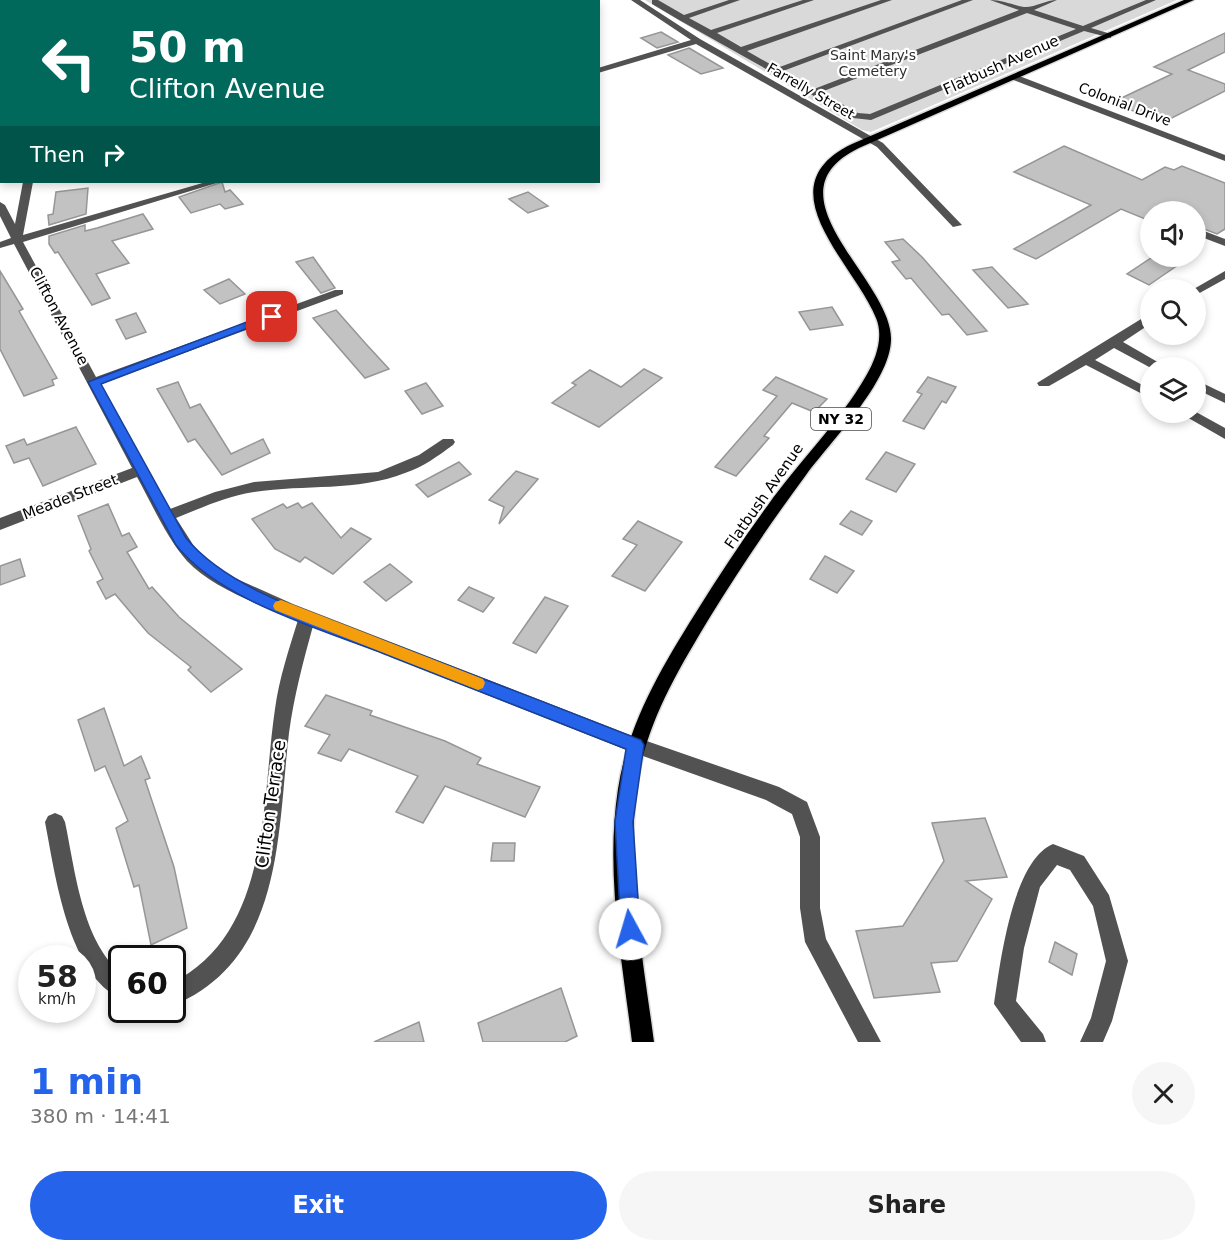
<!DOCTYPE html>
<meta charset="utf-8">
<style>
:root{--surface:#fff;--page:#f6f6f6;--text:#222;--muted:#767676;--accent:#2563eb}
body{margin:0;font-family:"DejaVu Sans",sans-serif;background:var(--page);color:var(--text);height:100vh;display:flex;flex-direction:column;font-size:22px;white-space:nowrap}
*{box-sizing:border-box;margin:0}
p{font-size:20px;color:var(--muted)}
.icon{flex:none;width:33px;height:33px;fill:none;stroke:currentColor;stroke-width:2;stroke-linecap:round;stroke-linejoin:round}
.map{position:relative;height:1042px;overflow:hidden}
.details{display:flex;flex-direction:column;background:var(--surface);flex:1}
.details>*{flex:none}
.hud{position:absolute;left:0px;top:0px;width:600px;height:183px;box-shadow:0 3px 9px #0003;background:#00695c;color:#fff;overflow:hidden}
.tools{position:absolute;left:1140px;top:201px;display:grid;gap:12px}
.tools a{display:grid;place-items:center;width:66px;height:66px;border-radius:50%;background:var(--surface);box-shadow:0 3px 9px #0003;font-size:30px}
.speed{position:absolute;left:18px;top:945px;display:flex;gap:12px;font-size:30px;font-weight:700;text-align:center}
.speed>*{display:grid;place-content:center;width:78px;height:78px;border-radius:50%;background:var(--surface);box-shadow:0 3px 9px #0003;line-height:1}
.speed small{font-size:15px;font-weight:400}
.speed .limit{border:3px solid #111;border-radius:9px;background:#fff;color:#111}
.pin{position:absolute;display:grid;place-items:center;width:51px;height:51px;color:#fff;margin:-26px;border-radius:12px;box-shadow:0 3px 9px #0006}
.me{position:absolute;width:66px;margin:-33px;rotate:354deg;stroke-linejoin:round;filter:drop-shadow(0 0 4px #0008)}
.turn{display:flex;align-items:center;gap:21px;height:126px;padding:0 30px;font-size:27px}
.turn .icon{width:78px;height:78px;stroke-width:2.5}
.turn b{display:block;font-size:42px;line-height:51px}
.then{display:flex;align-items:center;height:57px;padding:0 30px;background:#0003;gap:12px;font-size:22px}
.round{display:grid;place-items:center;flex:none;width:63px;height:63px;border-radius:32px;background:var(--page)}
.headline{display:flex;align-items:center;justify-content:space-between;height:102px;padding:0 30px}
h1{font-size:36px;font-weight:700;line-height:45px;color:var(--accent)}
.button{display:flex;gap:12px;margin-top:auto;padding:12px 30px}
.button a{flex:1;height:69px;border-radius:36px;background:var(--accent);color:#fff;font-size:24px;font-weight:700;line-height:69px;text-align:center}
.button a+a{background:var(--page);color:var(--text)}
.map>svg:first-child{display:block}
</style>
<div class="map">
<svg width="1225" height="1042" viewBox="0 0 1225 1042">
<rect width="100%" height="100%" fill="#fff"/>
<!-- green -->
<path fill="#d9d9d9" d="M 645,0 L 1177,0 L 871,132 L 862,130 Z"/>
<!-- building -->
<g fill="#c2c2c2" stroke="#969696" stroke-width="1.5">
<path d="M 661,32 L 678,42 L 657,48 L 641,38 Z"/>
<path d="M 1225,33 L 1225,52 L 1188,70 L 1225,84 L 1225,91 L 1164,122 L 1111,103 L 1172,74 L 1154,67 Z"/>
<path d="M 689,48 L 723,68 L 701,74 L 668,55 Z"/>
<path d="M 1064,146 L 1142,180 L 1165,167 L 1174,170 L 1182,166 L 1225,183 L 1225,229 L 1217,234 L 1196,226 L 1196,212 L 1150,212 L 1150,221 L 1121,209 L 1036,259 L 1014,249 L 1091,205 L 1014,172 Z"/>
<path d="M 222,182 L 225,192 L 230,190 L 243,204 L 225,209 L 220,204 L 191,213 L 179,197 Z"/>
<path d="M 88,188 L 86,214 L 49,225 L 48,215 L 53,214 L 56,192 Z"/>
<path d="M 528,192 L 548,206 L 528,213 L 509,199 Z"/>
<path d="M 143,214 L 153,229 L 112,241 L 129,263 L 96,274 L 110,298 L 92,305 L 58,252 L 55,253 L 49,244 L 49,236 L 85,225 L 85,231 L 97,228 Z"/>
<path d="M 903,239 L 922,257 L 987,331 L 967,335 L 949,314 L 942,315 L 911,278 L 906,279 L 892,262 L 900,260 L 885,242 Z"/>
<path d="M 1154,256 L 1191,256 L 1149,285 L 1127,274 Z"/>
<path d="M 313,257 L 335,288 L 321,293 L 296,262 Z"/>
<path d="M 992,267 L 1028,304 L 1008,308 L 973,270 Z"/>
<path d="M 0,271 L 23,309 L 19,311 L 57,378 L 52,380 L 54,385 L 24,396 L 0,349 Z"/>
<path d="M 229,279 L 245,294 L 220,304 L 204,290 Z"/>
<path d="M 832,307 L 843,325 L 810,330 L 799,312 Z"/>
<path d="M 336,310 L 366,344 L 389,369 L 365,378 L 313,318 Z"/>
<path d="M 136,313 L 146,332 L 126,339 L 116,320 Z"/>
<path d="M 644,369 L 662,378 L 599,427 L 552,403 L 576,385 L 572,383 L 590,370 L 621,387 Z"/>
<path d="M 776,377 L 827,399 L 814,412 L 792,403 L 764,436 L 769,438 L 736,476 L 715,467 L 777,396 L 763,390 Z"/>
<path d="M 928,377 L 956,387 L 946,403 L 942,401 L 924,429 L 903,421 L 922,394 L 917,392 Z"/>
<path d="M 178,382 L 190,408 L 200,404 L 231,454 L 263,439 L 270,453 L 222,475 L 195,439 L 188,442 L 157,389 Z"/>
<path d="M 426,383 L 443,406 L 422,414 L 405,391 Z"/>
<path d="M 76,427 L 96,464 L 43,486 L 29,458 L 14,463 L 6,446 L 24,439 L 27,445 Z"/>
<path d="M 886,452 L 915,464 L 896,492 L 866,479 Z"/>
<path d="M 459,462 L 471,474 L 428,497 L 416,485 Z"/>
<path d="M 516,471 L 538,479 L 499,524 L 504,507 L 489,500 Z"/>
<path d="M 298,503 L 302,508 L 312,503 L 341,538 L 351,528 L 371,539 L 333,574 L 305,557 L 300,562 L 275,549 L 252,519 L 283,504 L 287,508 Z"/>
<path d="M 108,504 L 122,536 L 129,533 L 137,547 L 127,552 L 149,589 L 152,587 L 179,617 L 242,669 L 211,692 L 188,670 L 191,667 L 148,633 L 115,594 L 106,599 L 97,582 L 103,579 L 89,551 L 91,549 L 78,516 Z"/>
<path d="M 851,511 L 872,521 L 862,535 L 840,524 Z"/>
<path d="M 638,521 L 682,542 L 645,591 L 612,576 L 637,545 L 623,539 Z"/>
<path d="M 825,556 L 854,571 L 837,593 L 810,579 Z"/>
<path d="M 20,559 L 25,576 L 0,585 L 0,566 Z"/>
<path d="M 390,564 L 412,582 L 386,601 L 364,582 Z"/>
<path d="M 469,587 L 494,598 L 483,612 L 458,600 Z"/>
<path d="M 545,597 L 568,606 L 536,653 L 513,643 Z"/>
<path d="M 326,695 L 372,711 L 370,715 L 445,741 L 481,758 L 477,764 L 540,787 L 525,817 L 445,786 L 423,823 L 396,812 L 418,776 L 349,749 L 341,761 L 318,753 L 330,735 L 305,726 Z"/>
<path d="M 104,708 L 124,766 L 141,756 L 150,778 L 145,780 L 174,867 L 187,928 L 151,945 L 139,885 L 134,887 L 116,828 L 128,821 L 105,766 L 95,771 L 78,720 Z"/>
<path d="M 985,818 L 1007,877 L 966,881 L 992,899 L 957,961 L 931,963 L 940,992 L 874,998 L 856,931 L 903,926 L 944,861 L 932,823 Z"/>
<path d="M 493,843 L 515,843 L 514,861 L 491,861 Z"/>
<path d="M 1055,942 L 1077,954 L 1072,975 L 1049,962 Z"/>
<path d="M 561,988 L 577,1036 L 565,1042 L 483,1042 L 478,1023 Z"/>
<path d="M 419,1022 L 424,1042 L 374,1042 Z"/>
</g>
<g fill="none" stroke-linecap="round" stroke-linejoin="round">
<!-- major casing -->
<g stroke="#dbdbdb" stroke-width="3">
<path id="major" d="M 1184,0 L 1194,0 L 859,148 C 762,195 893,280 891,340 C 890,382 831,441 806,475 C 772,521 740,568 710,617 C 677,672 644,726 636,792 C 627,875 643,959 654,1042 L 632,1042 C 622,959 605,873 618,789 C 628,724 660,670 695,614 C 718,577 742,540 768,505 C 798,463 841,420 866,376 C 876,359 884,337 876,318 C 854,263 762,187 852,144 Z"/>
</g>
<!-- minor -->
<g fill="#525252" fill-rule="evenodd">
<rect x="55" y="0" width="8" height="2"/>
<path d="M 336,0 L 352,0 L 334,2 Z"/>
<path d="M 354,0 L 362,0 L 363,2 L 355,2 Z"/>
<path d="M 631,0 L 640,0 L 700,39 L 883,143 L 962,225 L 953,227 L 877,147 L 696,44 L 598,73 L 598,68 L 691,40 Z"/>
<path d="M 652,0 L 658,0 L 684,15 L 729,0 L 740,0 L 689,18 L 711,30 L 803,0 L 814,0 L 717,33 L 741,47 L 881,0 L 892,0 L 747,51 L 777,68 L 962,0 L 973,0 L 783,71 L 814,89 L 1019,10 L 990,0 C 1003,0 1012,5 1024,7 C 1034,8 1046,0 1057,0 L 1034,10 L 1083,26 L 1146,0 L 1156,0 L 1091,28 L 1111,34 L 1111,38 L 1084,31 L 871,120 L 853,118 L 679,20 L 652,4 ZM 1027,13 L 1076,29 L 870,114 L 858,113 L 821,92 Z"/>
<path d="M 1014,74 L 1225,155 L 1225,161 L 1011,79 L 1010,77 Z"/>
<path d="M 23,182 L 33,182 L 23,235 L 206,182 L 220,182 L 23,242 L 96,377 L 335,290 L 343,290 L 343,294 L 101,384 L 170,509 L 215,492 L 254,482 L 378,472 L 419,455 L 443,439 L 453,439 L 455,442 L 453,445 C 438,456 423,467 405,473 C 357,492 305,484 254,492 C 227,496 201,508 176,518 L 199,554 L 228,575 L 293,604 L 638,738 L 779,787 L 807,802 L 820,837 L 820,908 L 826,939 L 881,1042 L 858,1042 L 805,942 L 800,908 L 800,837 L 792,814 L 766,800 L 629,751 L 313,626 C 303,662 294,696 289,733 C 277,834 284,960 172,1006 L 172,983 C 271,933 261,803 275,709 C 279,679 289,649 298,620 C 264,607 212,588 187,561 C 166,537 152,504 137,477 L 0,530 L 0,518 L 132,468 L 14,244 L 0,248 L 0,242 L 11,238 L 0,216 L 0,202 L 5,205 L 15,224 Z"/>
<path d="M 1196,228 L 1225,239 L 1225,246 L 1196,235 Z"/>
<path d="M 1225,271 L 1225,279 L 1196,295 L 1196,290 L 1192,290 Z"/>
<path d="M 1146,316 L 1150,316 L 1150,324 L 1123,342 L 1168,368 L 1151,368 L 1114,348 L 1095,360 L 1150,389 L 1150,398 L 1086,365 L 1049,386 L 1039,386 L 1037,383 Z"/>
<path d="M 1196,380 L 1225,394 L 1225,403 L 1196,389 Z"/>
<path d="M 1178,412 L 1196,412 L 1225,428 L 1225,439 Z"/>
<path d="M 55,813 L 62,816 L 65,822 C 75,869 82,942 122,974 L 122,999 C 68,976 55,873 45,822 L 48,816 Z"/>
<path d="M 1053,844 L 1084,856 L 1109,895 L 1128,961 L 1112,1021 L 1103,1042 L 1080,1042 L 1091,1018 L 1106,961 L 1093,906 L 1070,870 L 1057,865 L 1040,887 L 1024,948 L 1016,1001 L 1043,1034 L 1046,1042 L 1021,1042 L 994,1004 C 1000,965 1012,861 1053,844 Z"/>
</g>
<!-- major -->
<use href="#major" fill="#000" fill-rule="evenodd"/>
</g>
<!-- route -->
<path fill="#2563eb" stroke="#184099" stroke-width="1.5" d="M 268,314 L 277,317 L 101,384 L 186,538 C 232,594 335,622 403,648 C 482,678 562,709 641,740 L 644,745 L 633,822 L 640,929 L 637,936 L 630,938 L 624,936 L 621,929 L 615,822 L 626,749 C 548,718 470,688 392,657 C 325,630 221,602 176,545 L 88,382 Z"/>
<!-- slow -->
<path fill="#f59e0b" d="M 281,600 L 483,679 L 485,683 L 483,688 L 478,690 L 275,610 L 273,606 L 275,602 Z"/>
<g text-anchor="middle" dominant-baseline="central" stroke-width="4.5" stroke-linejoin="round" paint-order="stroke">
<!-- far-park labels -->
<g font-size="14" fill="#303030" stroke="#fff">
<text x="873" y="55">Saint Mary's<tspan x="873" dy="16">Cemetery</tspan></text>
</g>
<!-- far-street labels -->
<g font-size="14" fill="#000" stroke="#fff">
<text transform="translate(811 91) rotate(30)">Farrelly Street</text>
<text transform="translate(1125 104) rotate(21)">Colonial Drive</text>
</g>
<!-- shield labels -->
<rect fill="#fff" stroke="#4c4c4c" stroke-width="1.5" x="811" y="408" width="60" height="22" rx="4.5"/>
<g font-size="14" font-weight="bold" fill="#000">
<text x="841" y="419">NY 32</text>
</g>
<!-- street labels -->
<g font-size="15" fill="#000" stroke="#fff">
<text transform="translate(1001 65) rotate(-24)">Flatbush Avenue</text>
<text transform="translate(59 316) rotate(62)">Clifton Avenue</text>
<text transform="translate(764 496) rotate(-55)">Flatbush Avenue</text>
<text transform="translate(70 497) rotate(-21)">Meade Street</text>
</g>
<!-- near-street labels -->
<g font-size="18" fill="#000" stroke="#fff">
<text transform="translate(270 804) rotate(-82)">Clifton Terrace</text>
</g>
</g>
</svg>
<div class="tools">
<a><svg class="icon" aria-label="sound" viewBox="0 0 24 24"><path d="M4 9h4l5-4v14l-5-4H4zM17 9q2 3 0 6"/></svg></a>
<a><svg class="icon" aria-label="search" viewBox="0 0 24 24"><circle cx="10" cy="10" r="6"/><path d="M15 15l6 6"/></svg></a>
<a><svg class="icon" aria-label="layers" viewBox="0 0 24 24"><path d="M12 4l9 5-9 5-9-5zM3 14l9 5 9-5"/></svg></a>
</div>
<div class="speed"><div>58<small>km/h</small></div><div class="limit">60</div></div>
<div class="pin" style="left:272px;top:317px;background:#d93025"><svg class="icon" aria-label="arrive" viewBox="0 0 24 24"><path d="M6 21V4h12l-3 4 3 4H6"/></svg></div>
<svg class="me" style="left:630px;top:929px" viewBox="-20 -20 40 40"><circle r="19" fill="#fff"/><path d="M0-13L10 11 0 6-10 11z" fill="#2563eb"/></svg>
<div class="hud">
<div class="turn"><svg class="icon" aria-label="left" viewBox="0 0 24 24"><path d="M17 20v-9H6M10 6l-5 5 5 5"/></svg><div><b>50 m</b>Clifton Avenue</div></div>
<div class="then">Then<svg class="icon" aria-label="right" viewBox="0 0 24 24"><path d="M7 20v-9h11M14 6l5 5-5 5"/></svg></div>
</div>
</div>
<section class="details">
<div class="headline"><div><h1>1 min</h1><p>380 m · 14:41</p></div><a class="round"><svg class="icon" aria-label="close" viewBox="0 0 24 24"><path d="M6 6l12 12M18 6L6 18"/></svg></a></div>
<div class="button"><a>Exit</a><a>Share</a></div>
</section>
